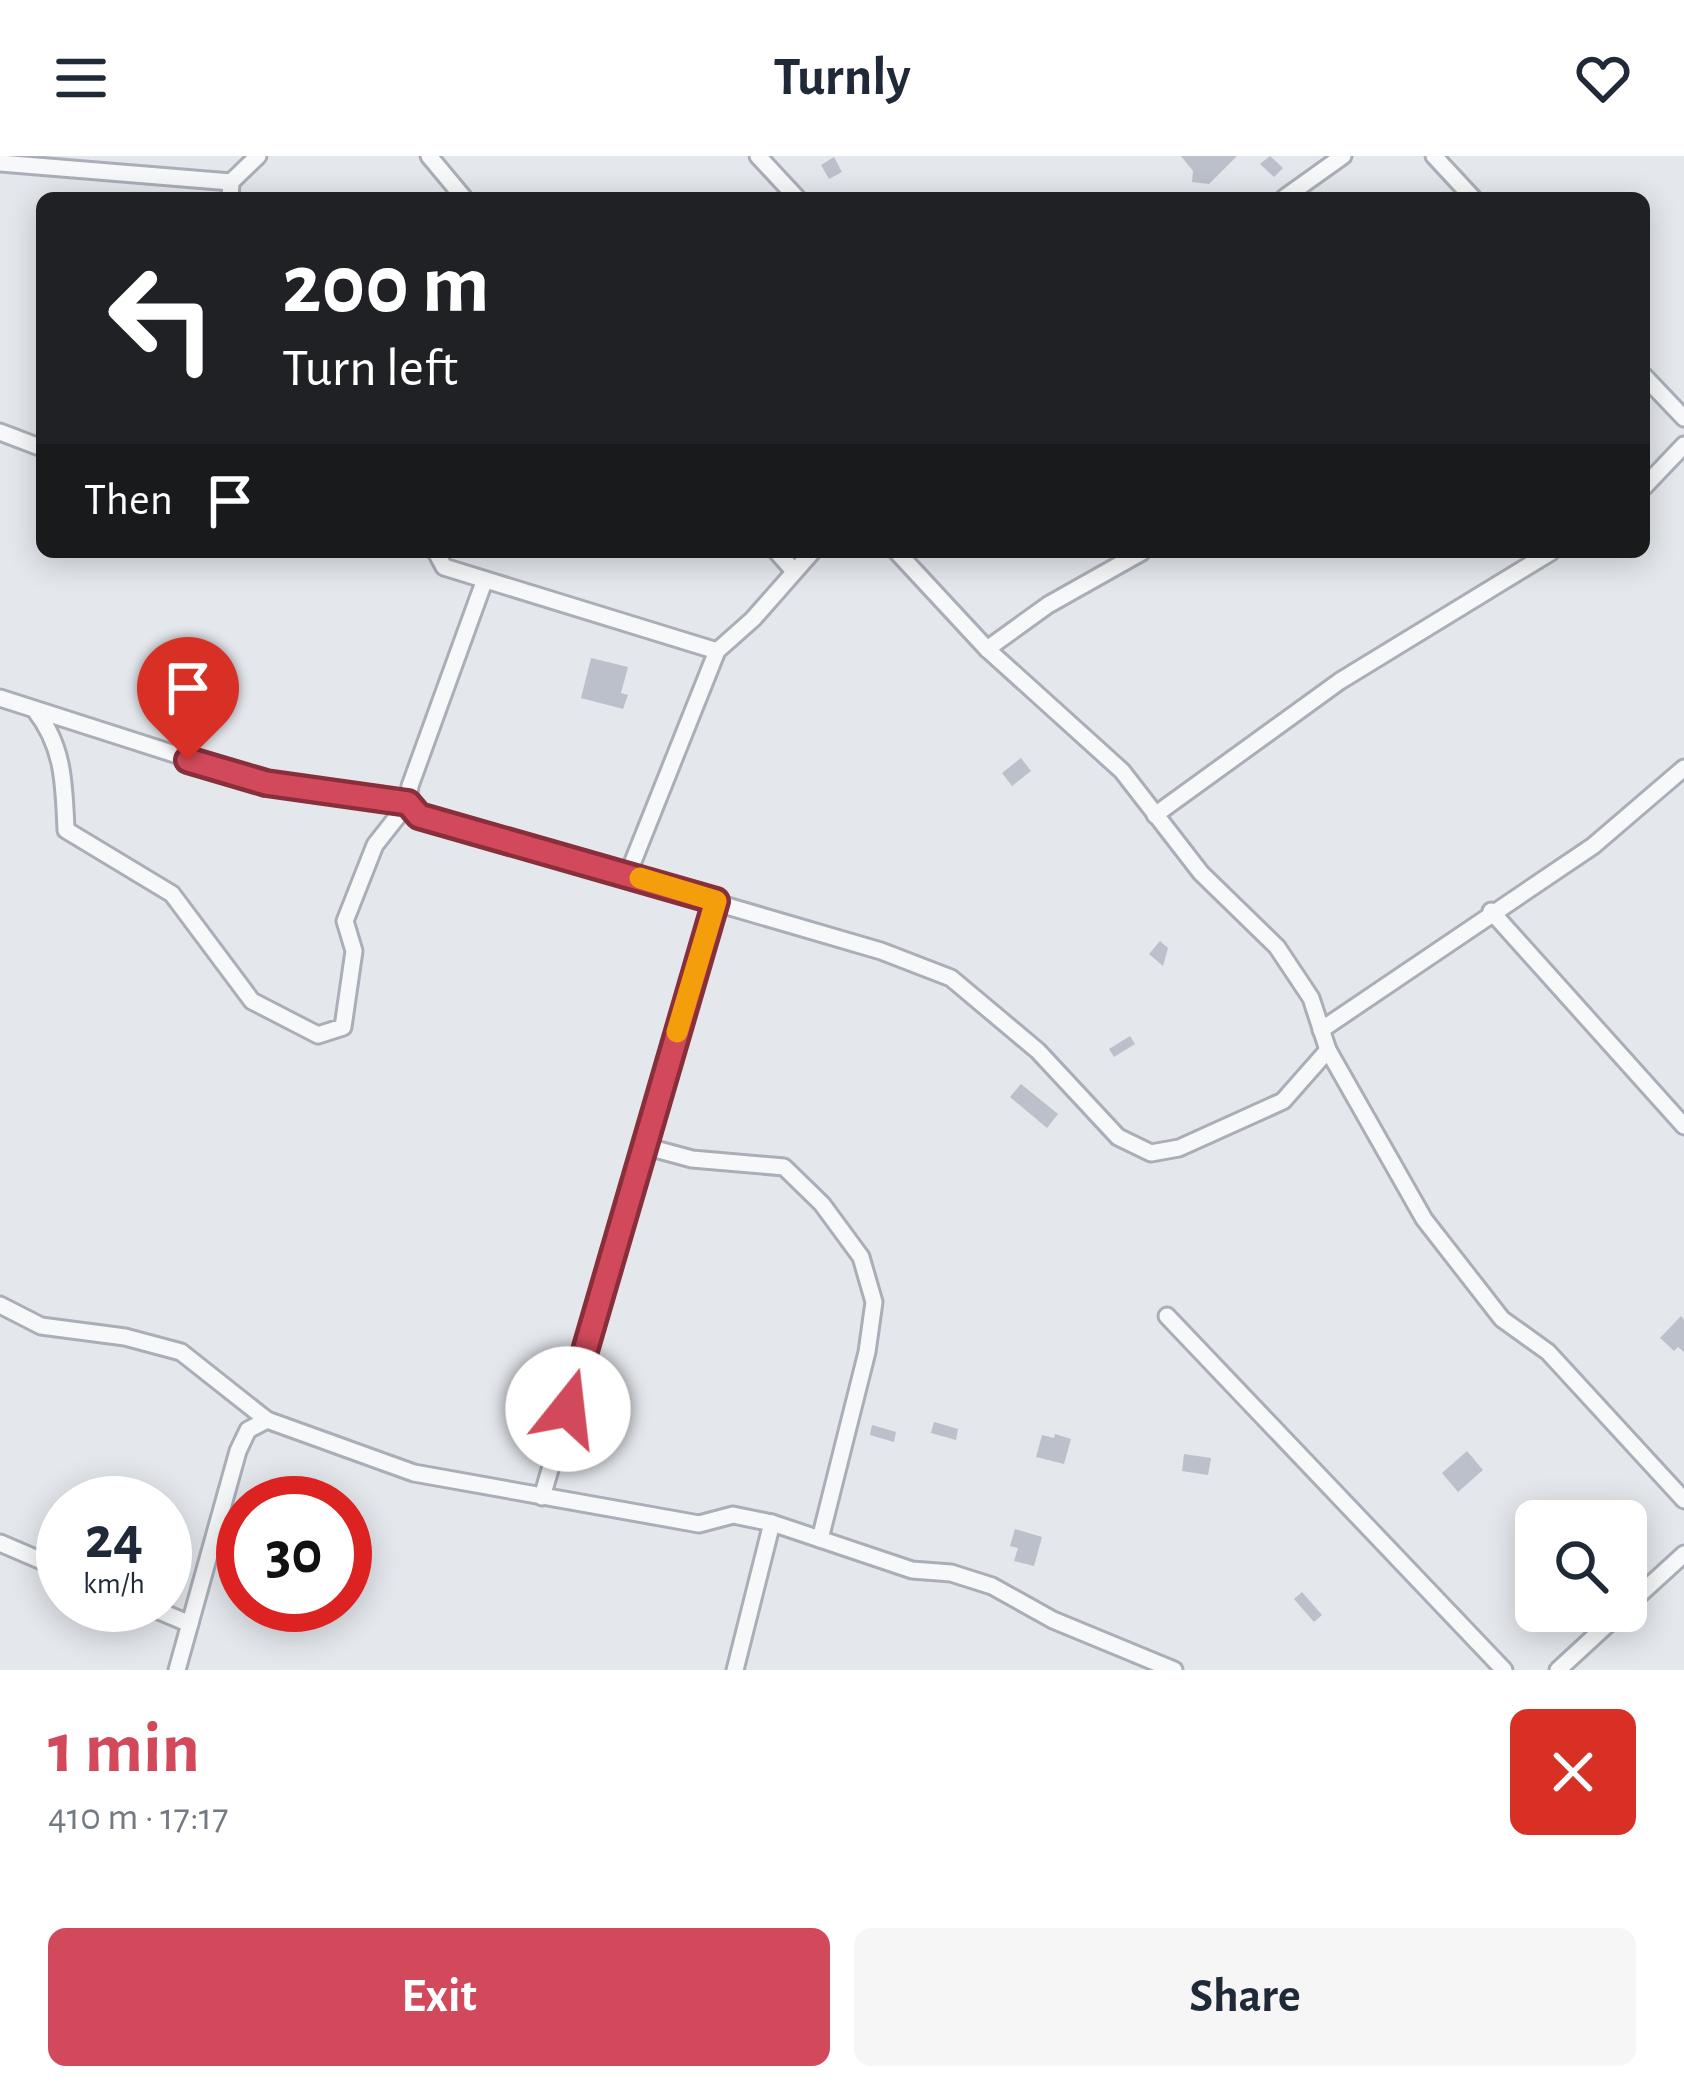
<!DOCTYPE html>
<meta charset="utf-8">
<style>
:root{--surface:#fff;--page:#f6f6f7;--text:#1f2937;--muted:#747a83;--accent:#d1495b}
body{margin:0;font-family:"Alegreya Sans",sans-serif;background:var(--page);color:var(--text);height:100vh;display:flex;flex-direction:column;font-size:45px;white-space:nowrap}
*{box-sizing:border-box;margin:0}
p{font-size:39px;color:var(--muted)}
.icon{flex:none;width:66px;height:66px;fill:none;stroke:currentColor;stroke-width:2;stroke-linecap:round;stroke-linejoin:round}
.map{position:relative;height:1514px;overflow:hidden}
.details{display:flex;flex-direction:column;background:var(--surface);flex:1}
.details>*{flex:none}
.hud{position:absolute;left:36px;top:36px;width:1614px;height:366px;border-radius:18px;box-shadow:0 6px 30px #0003;background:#202124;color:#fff;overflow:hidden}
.fabs{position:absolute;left:1515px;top:1344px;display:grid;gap:24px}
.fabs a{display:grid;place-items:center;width:132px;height:132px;border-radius:18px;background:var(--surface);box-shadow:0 6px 30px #0003;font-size:60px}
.speed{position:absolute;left:36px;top:1320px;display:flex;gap:24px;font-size:60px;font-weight:700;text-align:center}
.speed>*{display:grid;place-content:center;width:156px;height:156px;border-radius:50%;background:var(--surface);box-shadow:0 6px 30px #0003;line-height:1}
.speed small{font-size:30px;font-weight:400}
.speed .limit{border:18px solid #d22;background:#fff;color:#111}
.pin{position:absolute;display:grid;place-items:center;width:102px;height:102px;color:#fff;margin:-123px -51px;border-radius:50% 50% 50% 0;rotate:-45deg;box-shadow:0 0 12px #0007}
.pin .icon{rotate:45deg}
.me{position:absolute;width:132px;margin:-66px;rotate:16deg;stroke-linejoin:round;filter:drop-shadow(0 0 9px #0008)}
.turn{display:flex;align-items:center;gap:42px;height:252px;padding:0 48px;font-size:54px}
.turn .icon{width:156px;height:156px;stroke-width:2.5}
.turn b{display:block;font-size:84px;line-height:102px}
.then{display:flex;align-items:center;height:114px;padding:0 48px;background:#0003;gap:24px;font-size:45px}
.round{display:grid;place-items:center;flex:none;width:126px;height:126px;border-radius:18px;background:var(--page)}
.overview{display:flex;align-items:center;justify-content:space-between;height:204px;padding:0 48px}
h1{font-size:72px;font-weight:600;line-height:90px;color:var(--accent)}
.cta{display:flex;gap:24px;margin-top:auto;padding:24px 48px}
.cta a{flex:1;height:138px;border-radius:18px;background:var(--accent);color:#fff;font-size:48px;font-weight:600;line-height:138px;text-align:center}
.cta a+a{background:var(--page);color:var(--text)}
header{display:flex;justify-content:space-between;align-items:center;height:156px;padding:0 48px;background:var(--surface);font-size:54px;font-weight:600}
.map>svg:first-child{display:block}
</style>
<header><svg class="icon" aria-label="menu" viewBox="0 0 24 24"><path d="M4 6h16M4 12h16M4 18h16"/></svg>Turnly<svg class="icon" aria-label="heart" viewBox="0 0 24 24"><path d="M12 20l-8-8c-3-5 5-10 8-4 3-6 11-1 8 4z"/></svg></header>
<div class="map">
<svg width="1684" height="1514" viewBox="0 0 1684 1514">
<rect width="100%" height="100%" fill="#e4e7ec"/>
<!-- building -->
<g fill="#bbc0ca">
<path d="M 1181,0 L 1237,0 L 1209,28 L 1192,26 L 1193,15 Z"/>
<path d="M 1270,0 L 1283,12 L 1274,21 L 1260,8 Z"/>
<path d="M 834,1 L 842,16 L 829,23 L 821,9 Z"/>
<path d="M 591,502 L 628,511 L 621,537 L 628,539 L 623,553 L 581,542 Z"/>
<path d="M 1021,602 L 1031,615 L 1012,630 L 1002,617 Z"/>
<path d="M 1160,785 L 1168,792 L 1163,810 L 1149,798 Z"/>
<path d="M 1130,880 L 1135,888 L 1114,901 L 1109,893 Z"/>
<path d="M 1021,928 L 1058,958 L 1047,972 L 1010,941 Z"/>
<path d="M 1681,1160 L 1684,1164 L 1684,1196 L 1678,1191 L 1674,1195 L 1660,1182 Z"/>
<path d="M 934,1266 L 958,1273 L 956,1284 L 931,1277 Z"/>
<path d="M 872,1269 L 896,1276 L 894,1286 L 870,1279 Z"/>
<path d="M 1055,1278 L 1071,1283 L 1064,1308 L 1036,1301 L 1042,1279 L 1054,1282 Z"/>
<path d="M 1467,1295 L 1483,1314 L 1458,1336 L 1442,1317 Z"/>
<path d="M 1184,1298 L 1211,1302 L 1208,1319 L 1182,1315 Z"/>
<path d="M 1015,1373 L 1042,1381 L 1034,1410 L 1014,1405 L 1018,1392 L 1010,1390 Z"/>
<path d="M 1302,1436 L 1322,1459 L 1314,1466 L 1294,1443 Z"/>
</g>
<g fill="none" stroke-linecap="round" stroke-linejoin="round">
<!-- minor casing -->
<g stroke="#a9aeb7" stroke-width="21">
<g id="minor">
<path d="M 429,0 L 464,42"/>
<path d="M 758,0 L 797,42"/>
<path d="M 1434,0 L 1473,42"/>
<path d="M 0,7 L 231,26"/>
<path d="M 230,42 L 231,26 L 258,0"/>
<path d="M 1284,42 L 1343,0"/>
<path d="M 1644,220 L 1684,262"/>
<path d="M 0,276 L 42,292"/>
<path d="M 1644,331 L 1684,289"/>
<path d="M 436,396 L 444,411 L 717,495"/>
<path d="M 777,396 L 793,414"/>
<path d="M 897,396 L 987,493 L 1122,615 L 1201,717 L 1277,791 L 1311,842 L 1328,894 L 1424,1063 L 1502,1163 L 1548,1196 L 1684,1344"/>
<path d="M 484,426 L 410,630 L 408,647 L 419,660 L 881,795 L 951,822 L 1038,895 L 1118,981 L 1151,997 L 1179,992 L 1283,945 L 1328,894"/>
<path d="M 987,493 L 1048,449 L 1142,396"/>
<path d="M 0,542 L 265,627 L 408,647 L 375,689 L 345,765 L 354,795 L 343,871 L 318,879 L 252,845 L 172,738 L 66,674 C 64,628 64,591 35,554"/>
<path d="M 1155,659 L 1340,525 L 1551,396"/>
<path d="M 628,718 L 717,495 L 753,463 L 812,396"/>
<path d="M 1491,755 L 1684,970"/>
<path d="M 1321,874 L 1593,690 L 1684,612"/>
<path d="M 644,990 L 692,1003 L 784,1011 L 822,1048 L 861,1101 L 874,1146 L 867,1196 L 820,1383"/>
<path d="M 0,1149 L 41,1170 L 125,1181 L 181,1196 L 267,1264"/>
<path d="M 1167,1160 L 1504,1514"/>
<path d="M 542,1341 L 716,745"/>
<path d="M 0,1387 L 63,1414"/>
<path d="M 145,1449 L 190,1468"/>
<path d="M 1626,1451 L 1684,1398"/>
<path d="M 177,1514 L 238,1295 L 248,1274 L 267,1264 L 414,1317 L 699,1368 L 733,1359 L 772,1367 L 912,1414 L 951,1417 L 992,1430 L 1053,1464 L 1174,1514"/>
<path d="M 735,1514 L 772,1367"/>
<path d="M 1558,1514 L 1622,1455"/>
</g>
</g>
<!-- minor -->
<use href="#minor" stroke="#f7f8fa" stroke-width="15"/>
</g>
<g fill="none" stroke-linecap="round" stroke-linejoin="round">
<!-- route casing -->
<g stroke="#882f3b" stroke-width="30">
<path id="route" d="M 188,604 L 266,627 L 408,647 L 419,660 L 716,745 L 568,1253"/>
</g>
<!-- route -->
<use href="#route" stroke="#d1495b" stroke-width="21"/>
<!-- slow -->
<path stroke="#f59e0b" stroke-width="21" d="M 640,722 L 716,745 L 677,876"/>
</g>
</svg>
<div class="fabs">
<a><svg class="icon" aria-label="search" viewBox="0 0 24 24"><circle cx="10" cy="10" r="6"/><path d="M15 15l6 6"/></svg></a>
</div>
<div class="speed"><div>24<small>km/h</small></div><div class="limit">30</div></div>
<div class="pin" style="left:188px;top:604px;background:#d93025"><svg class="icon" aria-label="arrive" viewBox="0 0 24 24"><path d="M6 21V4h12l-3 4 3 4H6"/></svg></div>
<svg class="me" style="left:568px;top:1253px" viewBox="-20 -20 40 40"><circle r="19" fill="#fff"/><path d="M0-13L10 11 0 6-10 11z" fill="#d1495b"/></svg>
<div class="hud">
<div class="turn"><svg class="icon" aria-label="left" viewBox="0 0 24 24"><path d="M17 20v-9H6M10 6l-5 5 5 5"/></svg><div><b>200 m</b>Turn left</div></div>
<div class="then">Then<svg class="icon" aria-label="arrive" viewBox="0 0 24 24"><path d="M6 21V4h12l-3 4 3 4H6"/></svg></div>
</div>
</div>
<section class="details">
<div class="overview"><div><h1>1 min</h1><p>410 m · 17:17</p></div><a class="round" style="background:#d93025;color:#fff"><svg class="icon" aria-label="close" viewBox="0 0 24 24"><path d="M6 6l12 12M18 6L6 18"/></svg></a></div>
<div class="cta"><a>Exit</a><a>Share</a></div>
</section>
